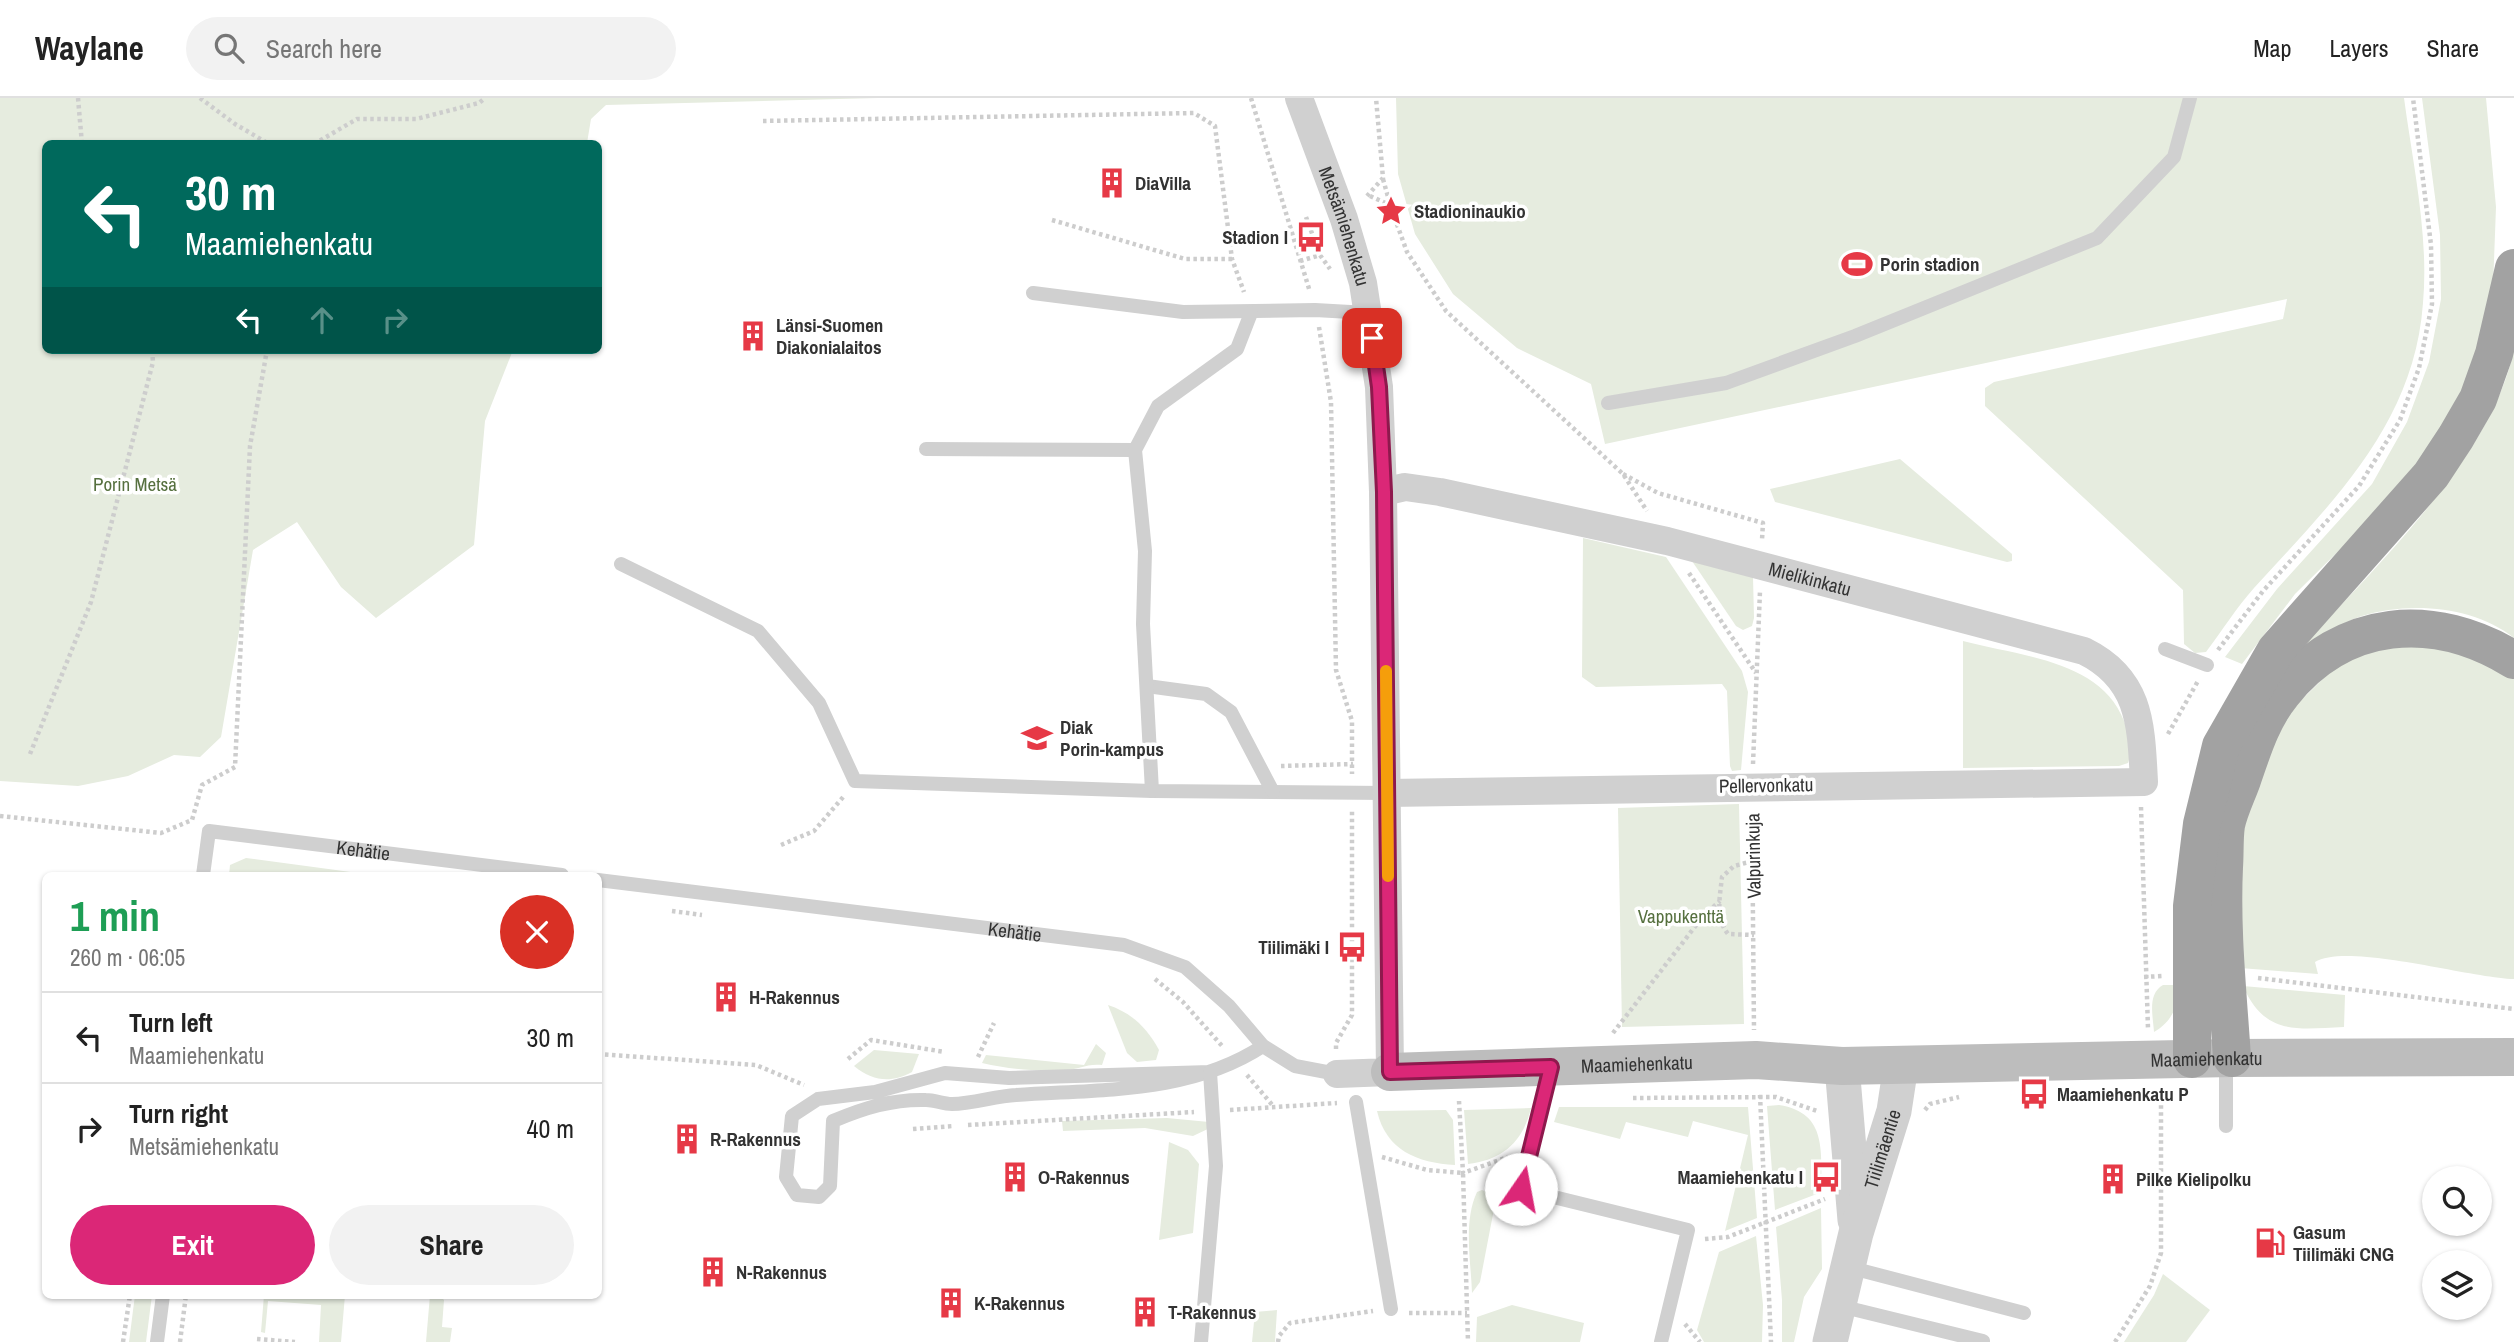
<!DOCTYPE html>
<meta charset="utf-8">
<style>
:root{--surface:#fff;--page:#f2f2f2;--text:#222;--muted:#767676;--line:#e0e0e0;--accent:#db2777}
body{margin:0;font-family:"Archivo Narrow",sans-serif;background:var(--page);color:var(--text);height:100vh;display:flex;flex-direction:column;font-size:26px;white-space:nowrap}
*{box-sizing:border-box;margin:0}
p{font-size:23px;color:var(--muted)}
.icon{flex:none;width:38px;height:38px;fill:none;stroke:currentColor;stroke-width:2;stroke-linecap:round;stroke-linejoin:round}
.map{position:relative;flex:1;overflow:hidden}
.panel{position:absolute;left:42px;top:774px;width:560px;height:427px;display:flex;flex-direction:column;background:var(--surface);border-radius:10px;box-shadow:0 2px 5px #0004}
.panel>*{flex:none}
.hud{position:absolute;left:42px;top:42px;width:560px;height:214px;border-radius:10px;box-shadow:0 2px 5px #0004;background:#00695c;color:#fff;overflow:hidden}
.controls{position:absolute;left:2422px;top:1068px;display:grid;gap:14px}
.controls a{display:grid;place-items:center;width:70px;height:70px;border-radius:50%;background:var(--surface);box-shadow:0 2px 5px #0004;font-size:35px}
.pin{position:absolute;display:grid;place-items:center;width:60px;height:60px;color:#fff;margin:-30px;border-radius:14px;box-shadow:0 4px 10px #0006}
.me{position:absolute;width:77px;margin:-38px;rotate:12deg;stroke-linejoin:round;filter:drop-shadow(0 0 5px #0008)}
.turn{display:flex;align-items:center;gap:24px;height:147px;padding:0 28px;font-size:32px}
.turn .icon{width:91px;height:91px;stroke-width:2.5}
.turn b{display:block;font-size:49px;line-height:60px}
.lanes{display:flex;align-items:center;height:66px;padding:0 28px;background:#0003;justify-content:center;gap:35px;direction:ltr}
.lanes .off{opacity:.35}
.round{display:grid;place-items:center;flex:none;width:74px;height:74px;border-radius:37px;background:var(--page)}
.summary{display:flex;align-items:center;justify-content:space-between;height:119px;padding:0 28px}
h1{font-size:42px;font-weight:700;line-height:52px;color:#1e9e55}
.cta{display:flex;gap:14px;margin-top:auto;padding:14px 28px}
.cta a{flex:1;height:80px;border-radius:42px;background:var(--accent);color:#fff;font-size:28px;font-weight:700;line-height:80px;text-align:center}
.cta a+a{background:var(--page);color:var(--text)}
ul{padding:0;list-style:none}
li{display:flex;align-items:center;gap:21px;height:91px;padding:0 28px;border-top:2px solid var(--line)}
li div{flex:1}
li b{display:block;font-size:26px}
li em{font-style:normal}
header{display:flex;align-items:center;gap:42px;box-sizing:border-box;height:98px;padding:0 35px;background:var(--surface);border-bottom:2px solid var(--line)}
header strong{font-size:33px}
nav{display:flex;gap:38px;margin-inline-start:auto;font-size:24px}
.search{width:490px;height:63px;background:var(--page);display:flex;align-items:center;gap:18px;box-sizing:border-box;padding:0 24px;border-radius:38px;color:var(--muted);font-size:26px}
.map>svg:first-child{display:block}
</style>
<header>
<strong>Waylane</strong>
<div class="search"><svg class="icon" aria-label="search" viewBox="0 0 24 24"><circle cx="10" cy="10" r="6"/><path d="M15 15l6 6"/></svg>Search here</div>
<nav><a>Map</a><a>Layers</a><a>Share</a></nav>
</header>
<div class="map">
<svg width="2514" height="1244" viewBox="0 0 2514 1244">
<rect width="100%" height="100%" fill="#fff"/>
<!-- green -->
<g fill="#e6ecdf">
<path d="M 0,0 L 878,0 L 606,7 L 591,21 L 587,45 L 46,46 L 46,252 L 513,252 L 485,323 L 474,447 L 376,520 L 341,489 L 297,424 L 253,452 L 221,639 L 200,659 L 174,657 L 128,678 L 78,688 L 0,683 Z"/>
<path d="M 1396,0 L 2404,0 C 2413,67 2429,138 2423,205 C 2414,328 2331,405 2254,490 C 2236,510 2222,533 2206,554 L 2195,555 L 2184,546 L 2183,492 L 1985,308 L 1985,290 L 1994,284 L 2283,221 L 2287,201 L 1605,346 L 1591,286 L 1517,250 L 1453,196 L 1415,136 L 1398,76 Z"/>
<path d="M 2422,0 L 2486,0 L 2496,109 L 2493,190 L 2475,272 L 2433,348 L 2384,408 L 2295,496 L 2242,566 L 2225,559 L 2277,491 L 2372,386 L 2407,324 L 2429,264 L 2441,201 L 2440,137 Z"/>
<path d="M 2514,251 L 2514,540 C 2475,508 2409,503 2362,518 C 2338,526 2317,541 2296,556 C 2370,473 2492,361 2514,251 Z"/>
<path d="M 1900,361 L 2012,456 L 2012,463 L 2007,464 L 1775,404 L 1770,391 Z"/>
<path d="M 1583,440 L 1666,459 L 1742,573 L 1748,594 L 1741,672 L 1732,673 L 1730,668 L 1727,593 L 1722,586 L 1596,589 L 1582,579 Z"/>
<path d="M 1692,463 L 1753,479 L 1754,520 L 1752,528 L 1743,532 L 1736,528 Z"/>
<path d="M 2427,540 L 2508,575 L 2514,581 L 2514,881 C 2470,880 2347,844 2315,864 L 2318,876 L 2240,870 L 2237,774 L 2250,693 L 2273,630 L 2345,559 Z"/>
<path d="M 1963,543 C 2019,558 2101,562 2124,623 C 2129,636 2133,652 2128,665 L 2119,668 L 1963,670 Z"/>
<path d="M 1739,706 L 1744,926 L 1622,929 L 1618,710 Z"/>
<path d="M 246,760 L 373,777 L 229,777 L 230,767 Z"/>
<path d="M 2163,887 L 2182,887 C 2177,908 2173,923 2154,934 C 2153,918 2147,896 2163,887 Z"/>
<path d="M 2243,888 L 2345,897 L 2344,929 C 2297,931 2265,938 2243,888 Z"/>
<path d="M 1108,907 C 1132,915 1147,930 1159,952 L 1156,962 L 1137,964 L 1127,955 Z"/>
<path d="M 1096,946 L 1106,955 L 1102,967 C 1088,965 1077,972 1064,972 C 1036,974 1009,971 982,965 L 986,957 L 1084,967 Z"/>
<path d="M 874,952 L 919,956 L 912,974 C 891,985 874,984 854,968 Z"/>
<path d="M 1779,1007 C 1829,1015 1820,1055 1822,1094 L 1775,1112 L 1767,1008 Z"/>
<path d="M 1559,1009 L 1748,1009 L 1757,1120 L 1725,1133 L 1748,1037 L 1693,1023 L 1688,1039 L 1626,1024 L 1620,1041 L 1554,1024 Z"/>
<path d="M 1531,1010 C 1523,1044 1502,1062 1468,1066 L 1464,1012 Z"/>
<path d="M 1446,1012 L 1453,1022 L 1455,1067 C 1417,1065 1386,1052 1377,1013 Z"/>
<path d="M 1167,1020 L 1209,1024 L 1212,1029 L 1193,1038 L 1145,1030 L 1063,1033 L 1062,1023 Z"/>
<path d="M 1169,1044 L 1188,1052 L 1199,1066 L 1193,1135 L 1159,1142 Z"/>
<path d="M 1482,1092 L 1506,1103 L 1505,1109 L 1494,1111 L 1480,1184 L 1472,1195 C 1471,1163 1463,1124 1477,1094 Z"/>
<path d="M 1821,1110 L 1822,1171 L 1804,1199 L 1794,1244 L 1782,1244 L 1782,1202 L 1776,1129 Z"/>
<path d="M 1756,1138 L 1763,1207 L 1762,1244 L 1704,1244 L 1697,1232 L 1719,1154 Z"/>
<path d="M 2163,1176 L 2210,1212 L 2186,1244 L 2124,1244 L 2154,1197 Z"/>
<path d="M 135,1197 L 152,1197 L 146,1244 L 129,1244 Z"/>
<path d="M 264,1197 L 345,1197 L 341,1244 L 319,1244 L 321,1207 L 268,1203 L 265,1235 L 261,1234 Z"/>
<path d="M 430,1197 L 439,1197 L 444,1202 L 442,1229 L 452,1230 L 450,1244 L 426,1244 Z"/>
<path d="M 1512,1207 L 1584,1225 L 1580,1244 L 1476,1244 L 1477,1219 Z"/>
<path d="M 1277,1212 L 1275,1244 L 1252,1244 L 1255,1214 Z"/>
</g>
<g fill="none" stroke-linecap="round" stroke-linejoin="round">
<!-- path -->
<g stroke="#cdcdcd" stroke-width="4.5" stroke-dasharray="3.5 3.5" stroke-linecap="butt">
<path d="M 78,0 L 82,46"/>
<path d="M 200,0 L 235,26 L 269,46"/>
<path d="M 1251,0 L 1310,194"/>
<path d="M 763,23 L 1194,15 L 1215,28 L 1232,161 L 1244,194"/>
<path d="M 314,46 L 357,21 L 416,21 L 479,5 L 485,0"/>
<path d="M 1383,81 L 1390,106"/>
<path d="M 1367,98 L 1383,80 L 1376,0"/>
<path d="M 1370,98 L 1390,107 L 1407,154 L 1446,213 L 1623,376 L 1647,413"/>
<path d="M 1306,119 L 1320,157"/>
<path d="M 1052,122 L 1185,161 L 1232,161"/>
<path d="M 1300,163 L 1320,157 L 1330,171"/>
<path d="M 1319,229 L 1331,304 L 1336,572 L 1352,623 L 1352,676"/>
<path d="M 1623,376 L 1658,395 L 1763,425 L 1762,442"/>
<path d="M 1689,475 L 1756,575"/>
<path d="M 2218,552 L 2263,493 L 2359,388 L 2400,322 L 2419,270 L 2432,206 L 2431,147 L 2413,0"/>
<path d="M 2168,636 L 2198,583"/>
<path d="M 30,656 L 91,504 L 153,264 L 152,252"/>
<path d="M 1753,666 L 1760,493"/>
<path d="M 1281,668 L 1353,666"/>
<path d="M 2141,709 L 2148,931"/>
<path d="M 1752,714 L 1754,932"/>
<path d="M 0,718 L 161,735 L 192,722 L 202,687 L 235,669 L 250,348 L 267,252"/>
<path d="M 781,747 L 814,733 L 844,698"/>
<path d="M 1753,763 L 1734,768 L 1722,779 C 1720,798 1715,820 1728,836 L 1754,837"/>
<path d="M 672,813 L 702,817"/>
<path d="M 2144,879 L 2162,878"/>
<path d="M 2258,880 L 2514,911"/>
<path d="M 1155,881 L 1183,904 L 1223,949"/>
<path d="M 1613,935 L 1704,817 L 1720,803"/>
<path d="M 1336,951 L 1336,945 L 1352,917 L 1352,712"/>
<path d="M 598,956 L 756,967 L 804,987"/>
<path d="M 978,959 L 994,925"/>
<path d="M 848,961 L 871,942 L 945,954"/>
<path d="M 1247,977 L 1274,1009"/>
<path d="M 1760,997 L 1771,1244"/>
<path d="M 1633,1000 L 1776,999 L 1817,1013"/>
<path d="M 1459,1003 L 1463,1075 L 1508,1059"/>
<path d="M 1230,1012 L 1337,1005"/>
<path d="M 1925,1012 L 1930,1006 L 1959,999"/>
<path d="M 968,1027 L 1194,1014"/>
<path d="M 913,1031 L 953,1028"/>
<path d="M 1382,1059 L 1427,1072 L 1463,1075 L 1468,1244"/>
<path d="M 1705,1141 L 1728,1139 L 1825,1101"/>
<path d="M 1409,1215 L 1467,1215"/>
<path d="M 1685,1226 L 1700,1244"/>
<path d="M 257,1241 L 295,1244"/>
<path d="M 123,1244 L 130,1197"/>
<path d="M 180,1244 L 186,1197"/>
<path d="M 1278,1244 L 1279,1238 L 1290,1225 L 1373,1213"/>
<path d="M 2115,1244 L 2150,1188 L 2161,1155 L 2161,995"/>
</g>
<!-- service -->
<g stroke="#d0d0d0" stroke-width="14">
<path d="M 1033,195 L 1183,214 L 1315,212 L 1368,215"/>
<path d="M 1608,305 L 1726,285 L 1855,238 L 2097,140 L 2174,59 L 2190,0"/>
<path d="M 926,351 L 1135,352"/>
<path d="M 621,466 L 758,533 L 819,605 L 855,683 L 1152,693 L 1387,695"/>
<path d="M 2165,551 L 2207,567"/>
<path d="M 1147,588 L 1206,596 L 1231,614 L 1273,694"/>
<path d="M 1152,693 L 1143,526 L 1145,453 L 1135,352 L 1158,308 L 1237,251 L 1251,215"/>
<path id="s1" d="M 203,777 L 209,733 L 562,777"/>
<path id="s2" d="M 598,782 L 1124,847 L 1185,869 L 1229,908 L 1263,948 L 1295,968 L 1337,976"/>
<path d="M 2226,962 L 2226,1028"/>
<path d="M 1550,970 L 1521,1091 L 1688,1132 L 1661,1244"/>
<path d="M 1210,974 L 1009,980 L 945,975 L 875,994 L 818,1001 L 792,1018 L 786,1079 L 797,1097 L 819,1099 L 830,1088 L 833,1023 C 864,1010 892,1001 926,1002 C 935,1002 943,1006 952,1006 C 973,1006 995,998 1016,997 C 1100,991 1190,996 1263,948"/>
<path d="M 1356,1004 L 1391,1211"/>
<path d="M 1848,1169 L 2024,1215"/>
<path d="M 1840,1208 L 1983,1243"/>
<path d="M 157,1244 L 163,1197"/>
<path d="M 1201,1244 L 1216,1068 L 1210,974"/>
</g>
<!-- minor -->
<g stroke="#d0d0d0" stroke-width="28">
<path id="s3" d="M 1299,0 L 1344,121 L 1363,185 L 1379,289 L 1383,394 L 1390,974 L 1337,976"/>
<path id="s4" d="M 1383,394 L 1405,389 L 1440,394 L 1667,443 L 2084,553 C 2141,581 2141,627 2144,684 L 1387,695"/>
</g>
<!-- tertiary -->
<g stroke="#d0d0d0" stroke-width="35">
<path d="M 1842,968 L 1855,1122"/>
<path id="s5" d="M 1830,1244 L 1856,1135 L 1894,1013 L 1901,967"/>
</g>
<!-- secondary -->
<path stroke="#bdbdbd" stroke-width="38" id="s6" d="M 1390,974 L 1756,962 L 1842,968 L 2232,960 L 2514,959"/>
<!-- trunk -->
<g stroke="#a2a2a2" stroke-width="38">
<path d="M 2232,960 C 2228,897 2221,833 2224,769 C 2225,756 2224,740 2226,727 C 2229,712 2237,696 2242,682 C 2252,653 2262,620 2282,596 C 2343,519 2434,513 2514,562"/>
<path d="M 2192,961 L 2192,808 L 2202,726 L 2221,648 L 2276,552 L 2431,377 L 2456,339 L 2478,301 L 2494,256 L 2514,170"/>
</g>
</g>
<g fill="none" stroke-linecap="round" stroke-linejoin="round">
<!-- route casing -->
<g stroke="#8e194d" stroke-width="18">
<path id="route" d="M 1372,240 L 1379,289 L 1384,394 L 1390,974 L 1551,969 L 1521,1091"/>
</g>
<!-- route -->
<use href="#route" stroke="#db2777" stroke-width="12"/>
<!-- slow -->
<path stroke="#f59e0b" stroke-width="12" d="M 1386,573 L 1388,778"/>
</g>
<!-- icons -->
<defs>
<g id="building-bare" transform="scale(2.415)"><path d="M-4-6H4V6H1V3H-1V6H-4ZM-2.5-4.3h1.7v1.8h-1.7ZM.8-4.3h1.7v1.8H.8ZM-2.5-1h1.7V.8h-1.7ZM.8-1h1.7V.8H.8Z" fill="#e63946" stroke="#fff" stroke-width="2.5" paint-order="stroke"/></g>
<g id="sight-bare" transform="scale(2.415)"><path d="M0-6L1.8-2.2L6-1.7L2.9 1.2L3.7 5.4L0 3.3L-3.7 5.4L-2.9 1.2L-6-1.7L-1.8-2.2Z" fill="#e63946" stroke="#fff" stroke-width="2.5" paint-order="stroke"/></g>
<g id="bus-bare" transform="scale(2.415)"><path d="M-5-6H5V4H4V6H2V4H-2V6H-4V4H-5ZM-3.5-4V0h7V-4ZM-3.5 1.2v1.5H-2V1.2ZM2 1.2v1.5H3.5V1.2Z" fill="#e63946" stroke="#fff" stroke-width="2.5" paint-order="stroke"/></g>
<g id="stadium-bare" transform="scale(2.415)"><path d="M0-5a6.5 5 0 1 0 0 10a6.5 5 0 1 0 0-10ZM-3.5-1.8h7v3.6h-7Z" fill="#e63946" stroke="#fff" stroke-width="2.5" paint-order="stroke"/></g>
<g id="university-bare" transform="scale(2.415)"><path d="M0-5L7-2L0 1L-7-2ZM-4 1L0 2.5L4 1V4Q0 6-4 4Z" fill="#e63946" stroke="#fff" stroke-width="2.5" paint-order="stroke"/></g>
<g id="fuel-bare" transform="scale(2.415)"><path d="M-5.5-6h7V0h2V4h1.3V-2.5L3-4.5l.8-.8L6-3V5H2.5V1h-1V6h-7ZM-4.2-4.7v3.2H.2V-4.7Z" fill="#e63946" stroke="#fff" stroke-width="2.5" paint-order="stroke"/></g>
</defs>
<g fill-rule="evenodd">
<use href="#building-bare" x="1112" y="85"/>
<use href="#sight-bare" x="1391" y="113"/>
<use href="#bus-bare" x="1311" y="139"/>
<use href="#stadium-bare" x="1857" y="166"/>
<use href="#building-bare" x="753" y="238"/>
<use href="#university-bare" x="1037" y="640"/>
<use href="#bus-bare" x="1352" y="849"/>
<use href="#building-bare" x="726" y="899"/>
<use href="#bus-bare" x="2034" y="996"/>
<use href="#building-bare" x="687" y="1041"/>
<use href="#building-bare" x="1015" y="1079"/>
<use href="#bus-bare" x="1826" y="1079"/>
<use href="#building-bare" x="2113" y="1081"/>
<use href="#fuel-bare" x="2270" y="1145"/>
<use href="#building-bare" x="713" y="1174"/>
<use href="#building-bare" x="951" y="1205"/>
<use href="#building-bare" x="1145" y="1214"/>
</g>
<g text-anchor="middle" dominant-baseline="central" stroke-width="7" stroke-linejoin="round" paint-order="stroke">
<!-- poi labels -->
<g font-size="19" font-weight="bold" fill="#333" stroke="#fff" text-anchor="start">
<text x="1135" y="85">DiaVilla</text>
<text x="1414" y="113">Stadioninaukio</text>
<text x="1288" y="139" text-anchor="end">Stadion I</text>
<text x="1880" y="166">Porin stadion</text>
<text x="776" y="227">Länsi-Suomen<tspan x="776" dy="22">Diakonialaitos</tspan></text>
<text x="1060" y="629">Diak<tspan x="1060" dy="22">Porin-kampus</tspan></text>
<text x="1329" y="849" text-anchor="end">Tiilimäki I</text>
<text x="749" y="899">H-Rakennus</text>
<text x="2057" y="996">Maamiehenkatu P</text>
<text x="710" y="1041">R-Rakennus</text>
<text x="1038" y="1079">O-Rakennus</text>
<text x="1803" y="1079" text-anchor="end">Maamiehenkatu I</text>
<text x="2136" y="1081">Pilke Kielipolku</text>
<text x="2293" y="1134">Gasum<tspan x="2293" dy="22">Tiilimäki CNG</tspan></text>
<text x="736" y="1174">N-Rakennus</text>
<text x="974" y="1205">K-Rakennus</text>
<text x="1168" y="1214">T-Rakennus</text>
</g>
<!-- street labels -->
<g font-size="19" fill="#333" stroke="#fff">
<text stroke="none"><textPath href="#s3" startOffset="136">Metsämiehenkatu</textPath></text>
<text stroke="none"><textPath href="#s4" startOffset="438">Mielikinkatu</textPath></text>
<text transform="translate(1766 687) rotate(-1)">Pellervonkatu</text>
<text stroke="none"><textPath href="#s1" startOffset="200">Kehätie</textPath></text>
<text transform="translate(1753 758) rotate(-91)">Valpurinkuja</text>
<text stroke="none"><textPath href="#s2" startOffset="420">Kehätie</textPath></text>
<text stroke="none"><textPath href="#s6" startOffset="817">Maamiehenkatu</textPath></text>
<text stroke="none"><textPath href="#s6" startOffset="247">Maamiehenkatu</textPath></text>
<text stroke="none"><textPath href="#s5" startOffset="200">Tiilimäentie</textPath></text>
</g>
<!-- park labels -->
<g font-size="19" fill="#56703f" stroke="#fff">
<text x="135" y="386">Porin Metsä</text>
<text x="1681" y="818">Vappukenttä</text>
</g>
</g>
</svg>
<div class="controls">
<a><svg class="icon" aria-label="search" viewBox="0 0 24 24"><circle cx="10" cy="10" r="6"/><path d="M15 15l6 6"/></svg></a>
<a><svg class="icon" aria-label="layers" viewBox="0 0 24 24"><path d="M12 4l9 5-9 5-9-5zM3 14l9 5 9-5"/></svg></a>
</div>
<div class="pin" style="left:1372px;top:240px;background:#d93025"><svg class="icon" aria-label="arrive" viewBox="0 0 24 24"><path d="M6 21V4h12l-3 4 3 4H6"/></svg></div>
<svg class="me" style="left:1521px;top:1091px" viewBox="-20 -20 40 40"><circle r="19" fill="#fff"/><path d="M0-13L10 11 0 6-10 11z" fill="#db2777"/></svg>
<div class="hud">
<div class="turn"><svg class="icon" aria-label="left" viewBox="0 0 24 24"><path d="M17 20v-9H6M10 6l-5 5 5 5"/></svg><div><b>30 m</b>Maamiehenkatu</div></div>
<div class="lanes"><svg class="icon" aria-label="left" viewBox="0 0 24 24"><path d="M17 20v-9H6M10 6l-5 5 5 5"/></svg><svg class="icon off" aria-label="ahead" viewBox="0 0 24 24"><path d="M12 20V5M6 11l6-6 6 6"/></svg><svg class="icon off" aria-label="right" viewBox="0 0 24 24"><path d="M7 20v-9h11M14 6l5 5-5 5"/></svg></div>
</div>
<section class="panel">
<div class="summary"><div><h1>1 min</h1><p>260 m · 06:05</p></div><a class="round" style="background:#d93025;color:#fff"><svg class="icon" aria-label="close" viewBox="0 0 24 24"><path d="M6 6l12 12M18 6L6 18"/></svg></a></div>
<ul>
<li><svg class="icon" aria-label="left" viewBox="0 0 24 24"><path d="M17 20v-9H6M10 6l-5 5 5 5"/></svg><div><b>Turn left</b><p>Maamiehenkatu</p></div><em>30 m</em></li>
<li><svg class="icon" aria-label="right" viewBox="0 0 24 24"><path d="M7 20v-9h11M14 6l5 5-5 5"/></svg><div><b>Turn right</b><p>Metsämiehenkatu</p></div><em>40 m</em></li>
</ul>
<div class="cta"><a>Exit</a><a>Share</a></div>
</section>
</div>
